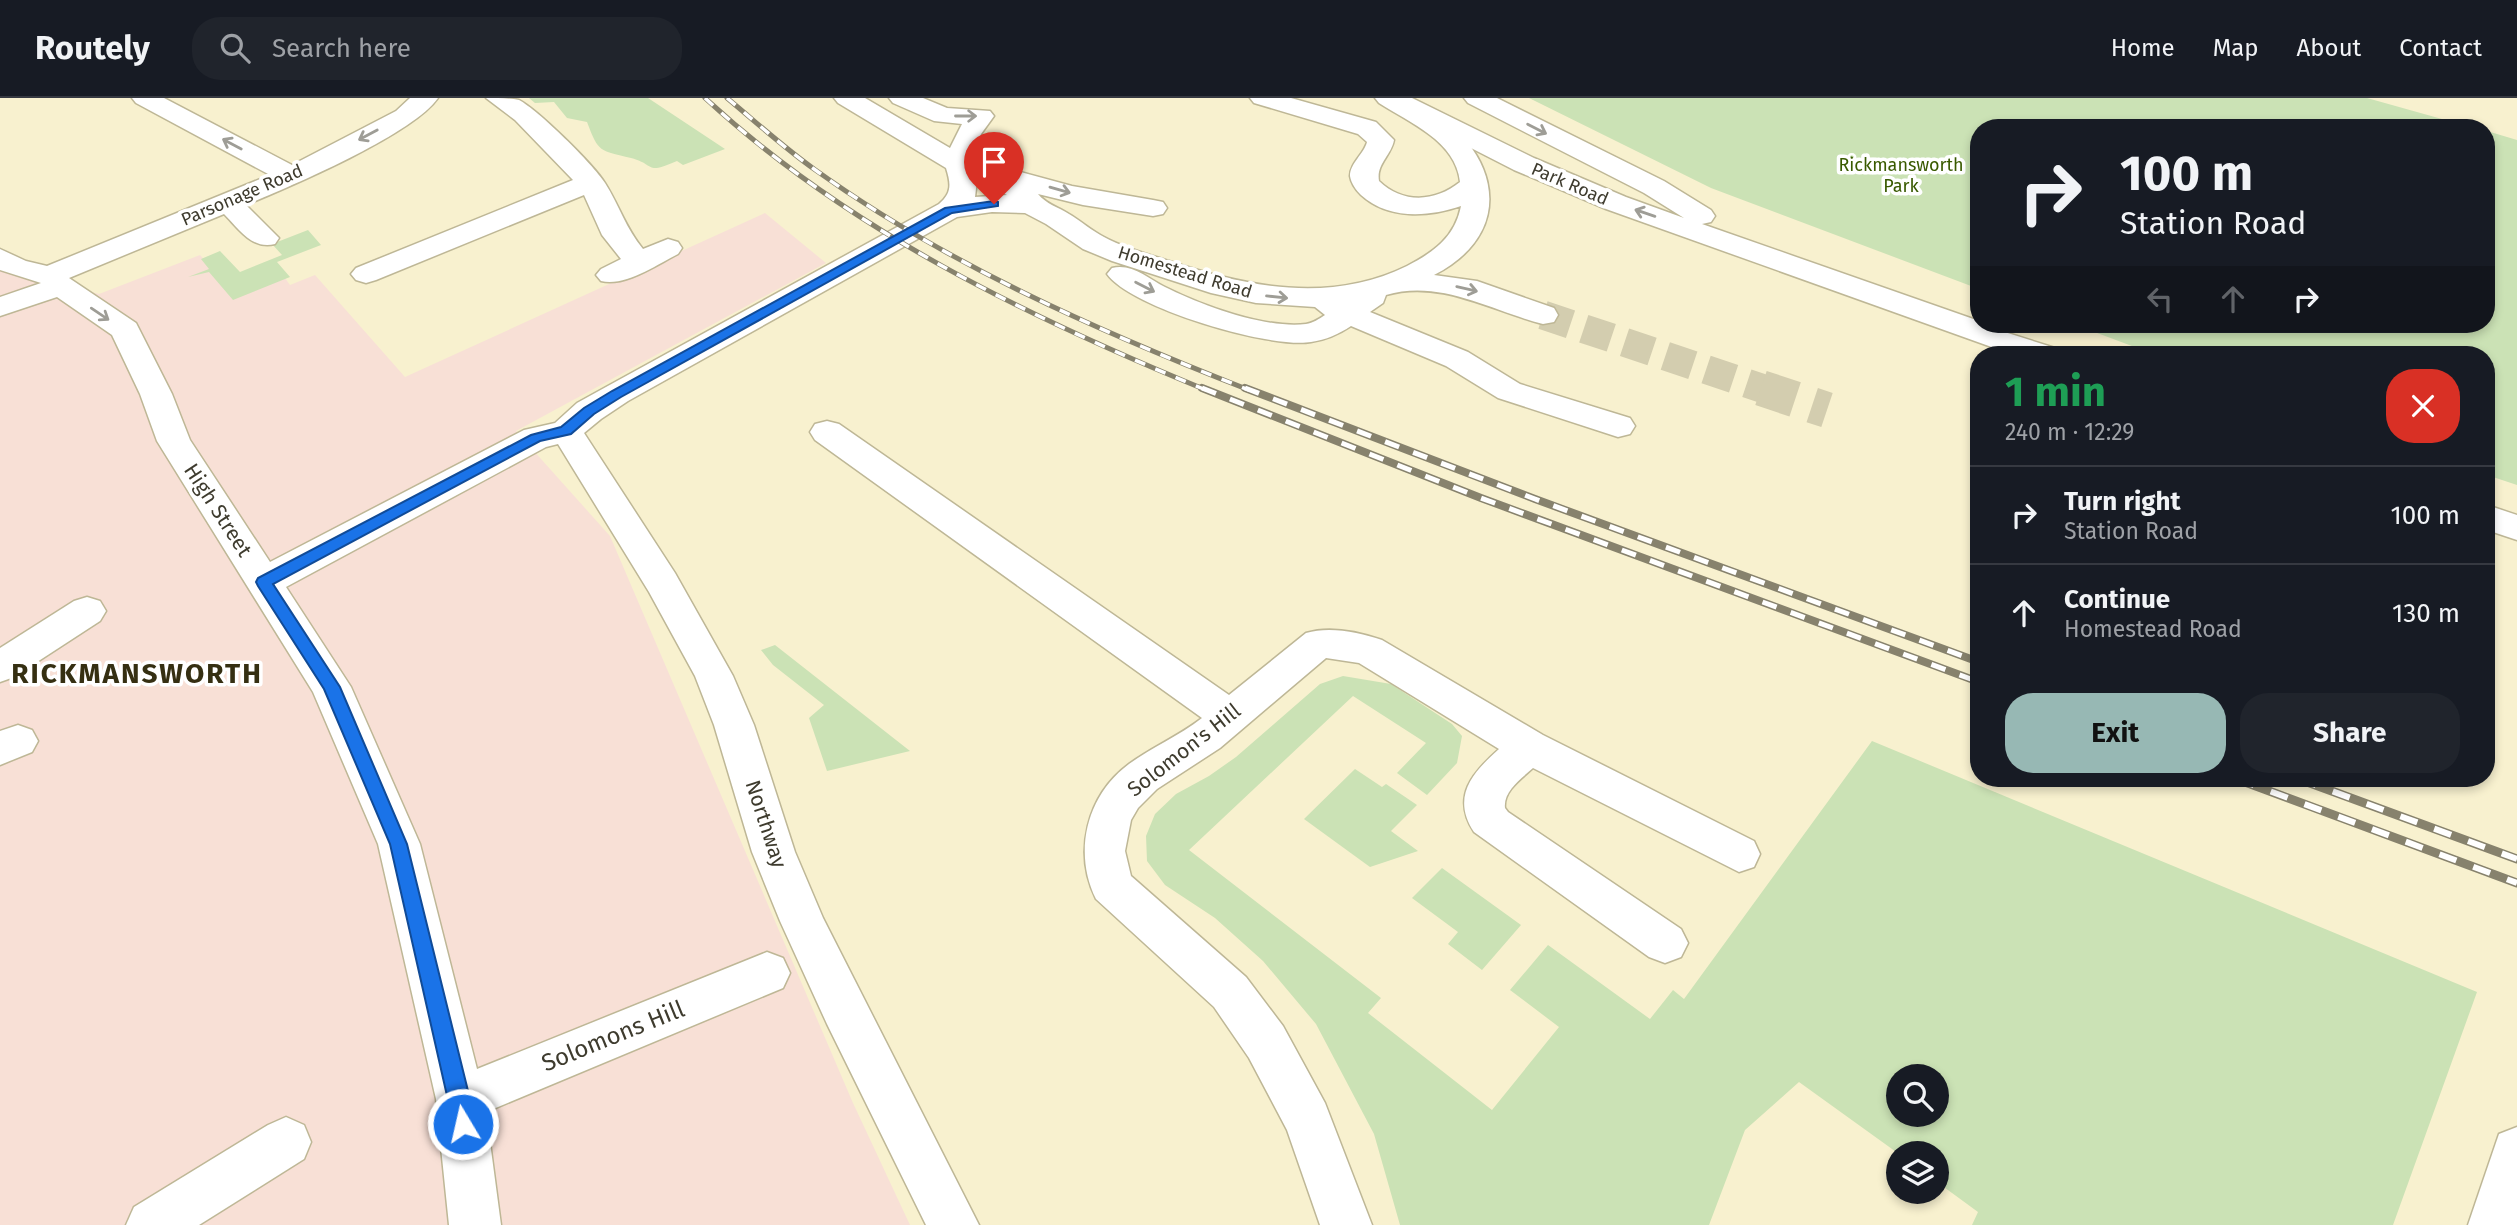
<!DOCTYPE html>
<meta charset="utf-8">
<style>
:root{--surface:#171b24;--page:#20242c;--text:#f1f3f6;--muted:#9ea1a6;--line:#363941;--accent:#97b8b4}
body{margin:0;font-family:"Fira Sans",sans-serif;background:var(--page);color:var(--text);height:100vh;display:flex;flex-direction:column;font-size:26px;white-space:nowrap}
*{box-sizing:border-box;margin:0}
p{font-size:23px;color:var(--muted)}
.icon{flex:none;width:38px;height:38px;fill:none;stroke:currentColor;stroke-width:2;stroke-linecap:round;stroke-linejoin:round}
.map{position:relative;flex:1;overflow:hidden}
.panel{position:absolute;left:1970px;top:248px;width:525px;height:441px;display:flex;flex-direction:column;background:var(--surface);border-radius:28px;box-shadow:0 4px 10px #0003}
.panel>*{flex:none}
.banner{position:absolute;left:1970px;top:21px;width:525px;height:214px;border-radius:28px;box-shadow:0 4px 10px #0003;background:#171b24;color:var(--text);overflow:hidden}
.controls{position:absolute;left:1886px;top:966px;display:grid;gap:14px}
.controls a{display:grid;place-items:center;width:63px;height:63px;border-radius:50%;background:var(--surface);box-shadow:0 4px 10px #0003;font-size:35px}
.pin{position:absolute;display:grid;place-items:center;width:60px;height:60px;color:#fff;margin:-72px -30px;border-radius:50% 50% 50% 0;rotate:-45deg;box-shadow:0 0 7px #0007}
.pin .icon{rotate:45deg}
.me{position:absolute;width:77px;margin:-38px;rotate:351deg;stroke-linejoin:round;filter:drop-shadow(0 0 5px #0008)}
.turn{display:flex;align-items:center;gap:24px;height:147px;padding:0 35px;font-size:32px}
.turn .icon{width:91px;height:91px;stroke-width:2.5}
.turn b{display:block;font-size:49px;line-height:60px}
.lanes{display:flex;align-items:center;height:66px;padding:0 35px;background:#0003;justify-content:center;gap:35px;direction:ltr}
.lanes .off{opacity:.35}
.round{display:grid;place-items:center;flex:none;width:74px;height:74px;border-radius:28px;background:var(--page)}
.head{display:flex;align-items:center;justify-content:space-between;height:119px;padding:0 35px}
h1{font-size:42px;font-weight:700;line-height:52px;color:#1e9e55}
.action{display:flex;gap:14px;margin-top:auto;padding:14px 35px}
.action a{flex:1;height:80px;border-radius:28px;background:var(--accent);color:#111;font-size:28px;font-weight:700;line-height:80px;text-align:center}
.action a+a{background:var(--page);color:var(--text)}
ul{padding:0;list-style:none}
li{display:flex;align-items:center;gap:21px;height:98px;padding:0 35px;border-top:2px solid var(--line)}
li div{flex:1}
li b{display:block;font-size:26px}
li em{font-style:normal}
header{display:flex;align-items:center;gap:42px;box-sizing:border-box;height:98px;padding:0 35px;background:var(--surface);border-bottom:2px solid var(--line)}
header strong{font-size:33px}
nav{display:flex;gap:38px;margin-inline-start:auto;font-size:24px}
.search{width:490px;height:63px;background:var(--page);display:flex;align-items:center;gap:18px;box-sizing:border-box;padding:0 24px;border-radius:28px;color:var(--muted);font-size:26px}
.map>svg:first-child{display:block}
</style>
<header>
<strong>Routely</strong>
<div class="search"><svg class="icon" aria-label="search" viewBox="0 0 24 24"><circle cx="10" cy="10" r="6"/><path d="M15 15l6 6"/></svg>Search here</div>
<nav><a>Home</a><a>Map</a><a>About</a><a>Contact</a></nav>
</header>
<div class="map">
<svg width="2517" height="1127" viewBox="0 0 2517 1127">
<rect width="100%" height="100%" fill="#f8f1cf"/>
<!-- commercial -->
<path fill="#f8e0d6" d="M 765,115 L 826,165 L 516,333 L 610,438 L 853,1005 L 910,1127 L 0,1127 L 0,171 L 99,196 L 200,157 L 238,199 L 285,180 L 290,187 L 315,177 L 405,279 Z"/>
<!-- green -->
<g fill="#cbe2b5" fill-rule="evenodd">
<path d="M 529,0 L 648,0 L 725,51 L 683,67 L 677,63 C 644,77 657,67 631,60 C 600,52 599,56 587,24 L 567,20 L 554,4 L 535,5 Z"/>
<path d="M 1529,0 L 2367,0 L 2474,30 L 1979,30 L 1979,191 L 1711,90 Z"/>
<path d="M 2487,33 L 2517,42 L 2517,387 L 2487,377 L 2487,257 L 2156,257 L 2073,226 L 2487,226 Z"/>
<path d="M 308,132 L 321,147 L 277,164 L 290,179 L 233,202 L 209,174 L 188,179 L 209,171 L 201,161 L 220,153 L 240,174 L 282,157 L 272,146 Z"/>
<path d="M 775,547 L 910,653 L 827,673 L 809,620 L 824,607 L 773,567 L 761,552 Z"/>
<path d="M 1343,578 L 1391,586 L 1452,626 L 1462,638 L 1457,665 L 1427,697 L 1397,675 L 1426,645 L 1353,598 L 1189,752 L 1381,900 L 1368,915 L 1492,1012 L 1559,929 L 1510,892 L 1548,847 L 1650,921 L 1673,892 L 1684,901 L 1872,643 L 2477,894 L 2393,1127 L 1972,1127 L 1978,1114 L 1937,1084 L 1937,1055 L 1899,1056 L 1799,984 L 1745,1032 L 1709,1127 L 1400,1127 L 1374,1036 L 1316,926 L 1263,863 L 1215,820 L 1165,787 L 1147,763 L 1146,738 L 1155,716 L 1176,696 L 1209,678 L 1236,659 L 1320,586 ZM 1937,978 L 1937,1017 L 1899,1017 L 1899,978 Z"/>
<path d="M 1355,671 L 1382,689 L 1386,686 L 1417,707 L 1391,733 L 1418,753 L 1370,769 L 1304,721 Z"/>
<path d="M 1442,770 L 1521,827 L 1482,872 L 1448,846 L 1458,834 L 1412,800 Z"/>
</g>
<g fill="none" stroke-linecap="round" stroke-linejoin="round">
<!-- minor-tunnel-far1 -->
<path stroke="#d3cdaf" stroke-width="29" stroke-dasharray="29 14" stroke-linecap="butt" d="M 1543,217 L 1767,292"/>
<!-- minor-tunnel -->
<path stroke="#d3cdaf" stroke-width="36" stroke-dasharray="36 18" stroke-linecap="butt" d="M 1761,290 L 1827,312"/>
<!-- minor casing -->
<g stroke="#beb796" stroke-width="3">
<g id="minor">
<path d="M 132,0 L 164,0 L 292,67 L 396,13 L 410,0 L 438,0 C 412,37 291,88 246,107 L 279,140 L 275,146 C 252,152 239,131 224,116 L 69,180 L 136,225 L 172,296 L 190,342 L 270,464 L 524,332 L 555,325 L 577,305 L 606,289 L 939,106 C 952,95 951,86 946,70 L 838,5 L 834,0 L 865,0 L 950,50 L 962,26 L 934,23 L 893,5 L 889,0 L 923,0 L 947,10 L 990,13 L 994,18 L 981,36 L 972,62 L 1005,74 L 1013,72 L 1072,88 L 1153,102 L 1163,104 L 1167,110 L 1163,116 L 1153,118 L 1083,107 L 1038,96 C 1046,106 1058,109 1069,116 C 1081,123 1092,133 1104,139 C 1124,150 1148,156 1169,163 C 1247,189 1330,206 1407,168 C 1434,154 1455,139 1461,108 C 1429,119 1388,122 1361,97 C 1356,92 1351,85 1350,78 C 1350,65 1364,56 1367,44 L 1358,36 L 1254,5 L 1250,0 L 1291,0 L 1376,24 L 1394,42 C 1391,58 1376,66 1379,83 C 1403,106 1435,104 1460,84 C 1456,43 1410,25 1379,5 L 1375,0 C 1385,0 1399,0 1407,1 C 1491,34 1528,129 1434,177 L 1477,183 L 1554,210 L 1558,217 L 1554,224 L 1543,226 C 1491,213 1441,181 1386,197 L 1383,205 L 1370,214 L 1468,254 L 1520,286 L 1630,320 L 1635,328 L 1630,336 L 1618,339 L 1498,300 L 1446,268 L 1351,228 C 1339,236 1326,242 1311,244 C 1270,251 1131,210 1107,176 L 1112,170 C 1132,165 1147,180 1165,189 C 1201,207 1265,231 1306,226 C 1313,225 1319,221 1325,217 L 1315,209 L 1256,205 L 1211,195 L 1112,163 L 1083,151 L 1046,126 L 1025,115 L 992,114 L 957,119 L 628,303 L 601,321 L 584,335 L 675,475 L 733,578 L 754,627 L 795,754 L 823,820 L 979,1127 L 926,1127 L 827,926 L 780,823 L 752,754 L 714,627 L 695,578 L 649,494 L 558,346 L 546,349 L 286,489 L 351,589 L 420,746 L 477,971 L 767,854 L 783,860 L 790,875 L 783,890 L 486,1014 L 501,1127 L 449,1127 L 436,1001 L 378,746 L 313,594 L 157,343 L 140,296 L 112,237 L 57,199 L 0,218 L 0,199 L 41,185 L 0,172 L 0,151 L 26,163 L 47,168 L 270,77 L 136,5 ZM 977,82 L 1007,97 L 975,99 Z"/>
<path d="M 486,0 C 496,0 510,0 519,2 C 538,12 593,66 605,85 C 619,107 626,131 643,151 L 668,141 L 678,144 L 682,150 L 678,156 C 656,167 625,189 601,183 L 596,177 L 601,171 L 621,161 L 602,137 L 584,97 L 376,182 L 366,185 L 356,182 L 351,176 L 356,170 L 573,82 L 515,22 Z"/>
<path d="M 827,323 L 839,326 L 1229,597 L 1306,535 C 1329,528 1359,534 1382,542 L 1543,637 L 1754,743 L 1760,756 L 1754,769 L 1739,774 L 1533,670 C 1521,681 1503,693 1505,710 L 1508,714 L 1681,831 L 1688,845 L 1681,859 L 1665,865 L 1649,859 L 1474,734 C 1451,699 1472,675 1499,651 L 1359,565 L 1326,560 L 1220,650 L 1157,691 L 1138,710 L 1131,722 L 1125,753 L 1131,778 L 1246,879 L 1283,928 L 1325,1005 L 1372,1127 L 1320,1127 L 1287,1032 L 1249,960 L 1214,909 L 1096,801 C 1073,755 1086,698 1129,666 C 1152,649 1179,638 1202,620 L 815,342 L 810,334 L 815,326 Z"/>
<path d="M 87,499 L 100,503 L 106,513 L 100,523 L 14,579 L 0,584 L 0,550 L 74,503 Z"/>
<path d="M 18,627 L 32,632 L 38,643 L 32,654 L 0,667 L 0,633 Z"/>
<path d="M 286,1019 L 304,1027 L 311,1044 L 304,1061 L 199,1127 L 126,1127 L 134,1109 L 268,1027 Z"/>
<path d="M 2517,1029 L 2517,1127 L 2468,1127 L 2499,1036 Z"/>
</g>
</g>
<!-- major casing -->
<g stroke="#beb796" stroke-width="3">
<g id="major">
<path d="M 1379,0 L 1412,0 L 1534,60 L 1626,99 L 1684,120 L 1644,95 L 1468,5 L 1464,0 L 1497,0 L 1664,83 L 1711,112 L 1715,118 L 1711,124 L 1702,126 L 1979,223 L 1979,226 L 2055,250 L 2060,257 L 2014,257 L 1606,111 L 1514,72 L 1383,5 Z"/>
<path d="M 2487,407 L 2517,417 L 2517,442 L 2487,432 Z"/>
</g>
</g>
<!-- minor -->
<use href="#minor" fill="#fff" fill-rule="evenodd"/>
<!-- major -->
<use href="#major" fill="#fff" fill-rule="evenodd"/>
<!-- rail-far2 casing -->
<g stroke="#87826d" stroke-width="5">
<g id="rail-far2">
<path d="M 705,0 C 848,132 1028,219 1206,292"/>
<path d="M 727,0 C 756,24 783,49 814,71 C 946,166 1098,233 1249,292"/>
</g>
</g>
<!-- rail-far1 casing -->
<g stroke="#87826d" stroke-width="8">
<g id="rail-far1">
<path d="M 1202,290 L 1481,400 L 1979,584"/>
<path d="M 1245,290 L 1535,401 L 1979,564"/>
</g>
</g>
<!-- rail casing -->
<g stroke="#87826d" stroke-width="9">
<g id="rail">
<path d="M 2237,681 L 2517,785"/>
<path d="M 2299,681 L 2517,761"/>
</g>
</g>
<!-- rail-far2 -->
<use href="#rail-far2" stroke="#fff" stroke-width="3.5" stroke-dasharray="11" stroke-linecap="butt"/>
<!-- rail-far1 -->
<use href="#rail-far1" stroke="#fff" stroke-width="5" stroke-dasharray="15" stroke-linecap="butt"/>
<!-- rail -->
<use href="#rail" stroke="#fff" stroke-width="6" stroke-dasharray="18" stroke-linecap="butt"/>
</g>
<!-- one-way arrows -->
<defs><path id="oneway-shaft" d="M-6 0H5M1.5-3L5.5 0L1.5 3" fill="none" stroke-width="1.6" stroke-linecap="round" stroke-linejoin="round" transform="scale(1.75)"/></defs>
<g stroke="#9e9d96">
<use href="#oneway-shaft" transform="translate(966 18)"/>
<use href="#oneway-shaft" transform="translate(1537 31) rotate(27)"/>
<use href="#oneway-shaft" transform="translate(368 37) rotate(152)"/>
<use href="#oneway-shaft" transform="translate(232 46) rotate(-152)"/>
<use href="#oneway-shaft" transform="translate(1060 92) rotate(16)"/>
<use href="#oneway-shaft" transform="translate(1645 115) rotate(-161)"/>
<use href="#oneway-shaft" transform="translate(1145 189) rotate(27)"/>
<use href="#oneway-shaft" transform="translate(1467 191) rotate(13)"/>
<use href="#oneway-shaft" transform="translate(1277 199) rotate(6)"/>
<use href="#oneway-shaft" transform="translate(100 216) rotate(34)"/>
</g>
<!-- route -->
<path fill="#1a73e8" stroke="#114b97" stroke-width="2" d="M 994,103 L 998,104 L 998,108 L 952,115 L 621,299 L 594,316 L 571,336 L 540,343 L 273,486 L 340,589 L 407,746 L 470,1001 L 473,1026 L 470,1033 L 463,1036 L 455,1033 L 390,746 L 324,591 L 258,488 L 256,484 L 258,480 L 531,337 L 561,329 L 584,310 L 612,293 L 945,110 Z"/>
<g text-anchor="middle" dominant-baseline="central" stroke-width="7" stroke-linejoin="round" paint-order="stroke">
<!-- far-park labels -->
<g font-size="18" fill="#395a00" stroke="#fff">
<text x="1901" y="67">Rickmansworth<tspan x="1901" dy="21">Park</tspan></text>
</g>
<!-- far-street labels -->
<g font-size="18" fill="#3e3b2e" stroke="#fff">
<text transform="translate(1570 86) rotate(23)">Park Road</text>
<text transform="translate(242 97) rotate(-23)">Parsonage Road</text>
<text transform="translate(1185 174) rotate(17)">Homestead Road</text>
</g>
<!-- street labels -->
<g font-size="21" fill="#3e3b2e" stroke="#fff">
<text transform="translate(218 412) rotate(57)">High Street</text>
<text transform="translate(1184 652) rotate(-38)">Solomon's Hill</text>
<text transform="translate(766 726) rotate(72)">Northway</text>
</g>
<!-- near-street labels -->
<g font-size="24" fill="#3e3b2e" stroke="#fff">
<text transform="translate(613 938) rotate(-22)">Solomons Hill</text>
</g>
<!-- district labels -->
<g font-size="28" font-weight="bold" letter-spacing="2" fill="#352f12" stroke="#fff">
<text x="137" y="575">RICKMANSWORTH</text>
</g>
</g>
</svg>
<div class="controls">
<a><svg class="icon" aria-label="search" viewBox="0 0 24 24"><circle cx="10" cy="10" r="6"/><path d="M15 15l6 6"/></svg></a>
<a><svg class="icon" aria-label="layers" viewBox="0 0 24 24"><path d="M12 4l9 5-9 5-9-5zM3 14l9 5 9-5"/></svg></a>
</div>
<div class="pin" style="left:994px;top:106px;background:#d93025"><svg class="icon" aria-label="arrive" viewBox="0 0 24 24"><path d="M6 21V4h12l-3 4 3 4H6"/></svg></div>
<svg class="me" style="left:463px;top:1026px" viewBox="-20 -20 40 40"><circle r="17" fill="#1a73e8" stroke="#fff" stroke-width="3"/><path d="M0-11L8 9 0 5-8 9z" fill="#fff"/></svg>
<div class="banner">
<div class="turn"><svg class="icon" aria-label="right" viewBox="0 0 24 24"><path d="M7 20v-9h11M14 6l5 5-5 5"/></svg><div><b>100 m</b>Station Road</div></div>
<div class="lanes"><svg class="icon off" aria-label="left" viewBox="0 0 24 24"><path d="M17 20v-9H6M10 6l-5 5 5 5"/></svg><svg class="icon off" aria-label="ahead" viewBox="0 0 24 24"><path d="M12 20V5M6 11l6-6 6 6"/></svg><svg class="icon" aria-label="right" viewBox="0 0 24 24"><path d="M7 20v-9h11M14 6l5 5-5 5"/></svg></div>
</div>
<section class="panel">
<div class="head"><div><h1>1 min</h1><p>240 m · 12:29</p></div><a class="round" style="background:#d93025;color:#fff"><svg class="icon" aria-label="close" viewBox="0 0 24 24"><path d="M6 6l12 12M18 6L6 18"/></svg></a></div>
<ul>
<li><svg class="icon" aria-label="right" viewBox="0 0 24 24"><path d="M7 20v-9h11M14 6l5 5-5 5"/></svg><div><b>Turn right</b><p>Station Road</p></div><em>100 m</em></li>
<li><svg class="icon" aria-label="ahead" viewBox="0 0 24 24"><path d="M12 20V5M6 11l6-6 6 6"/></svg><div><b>Continue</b><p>Homestead Road</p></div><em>130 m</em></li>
</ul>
<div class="action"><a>Exit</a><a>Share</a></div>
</section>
</div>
